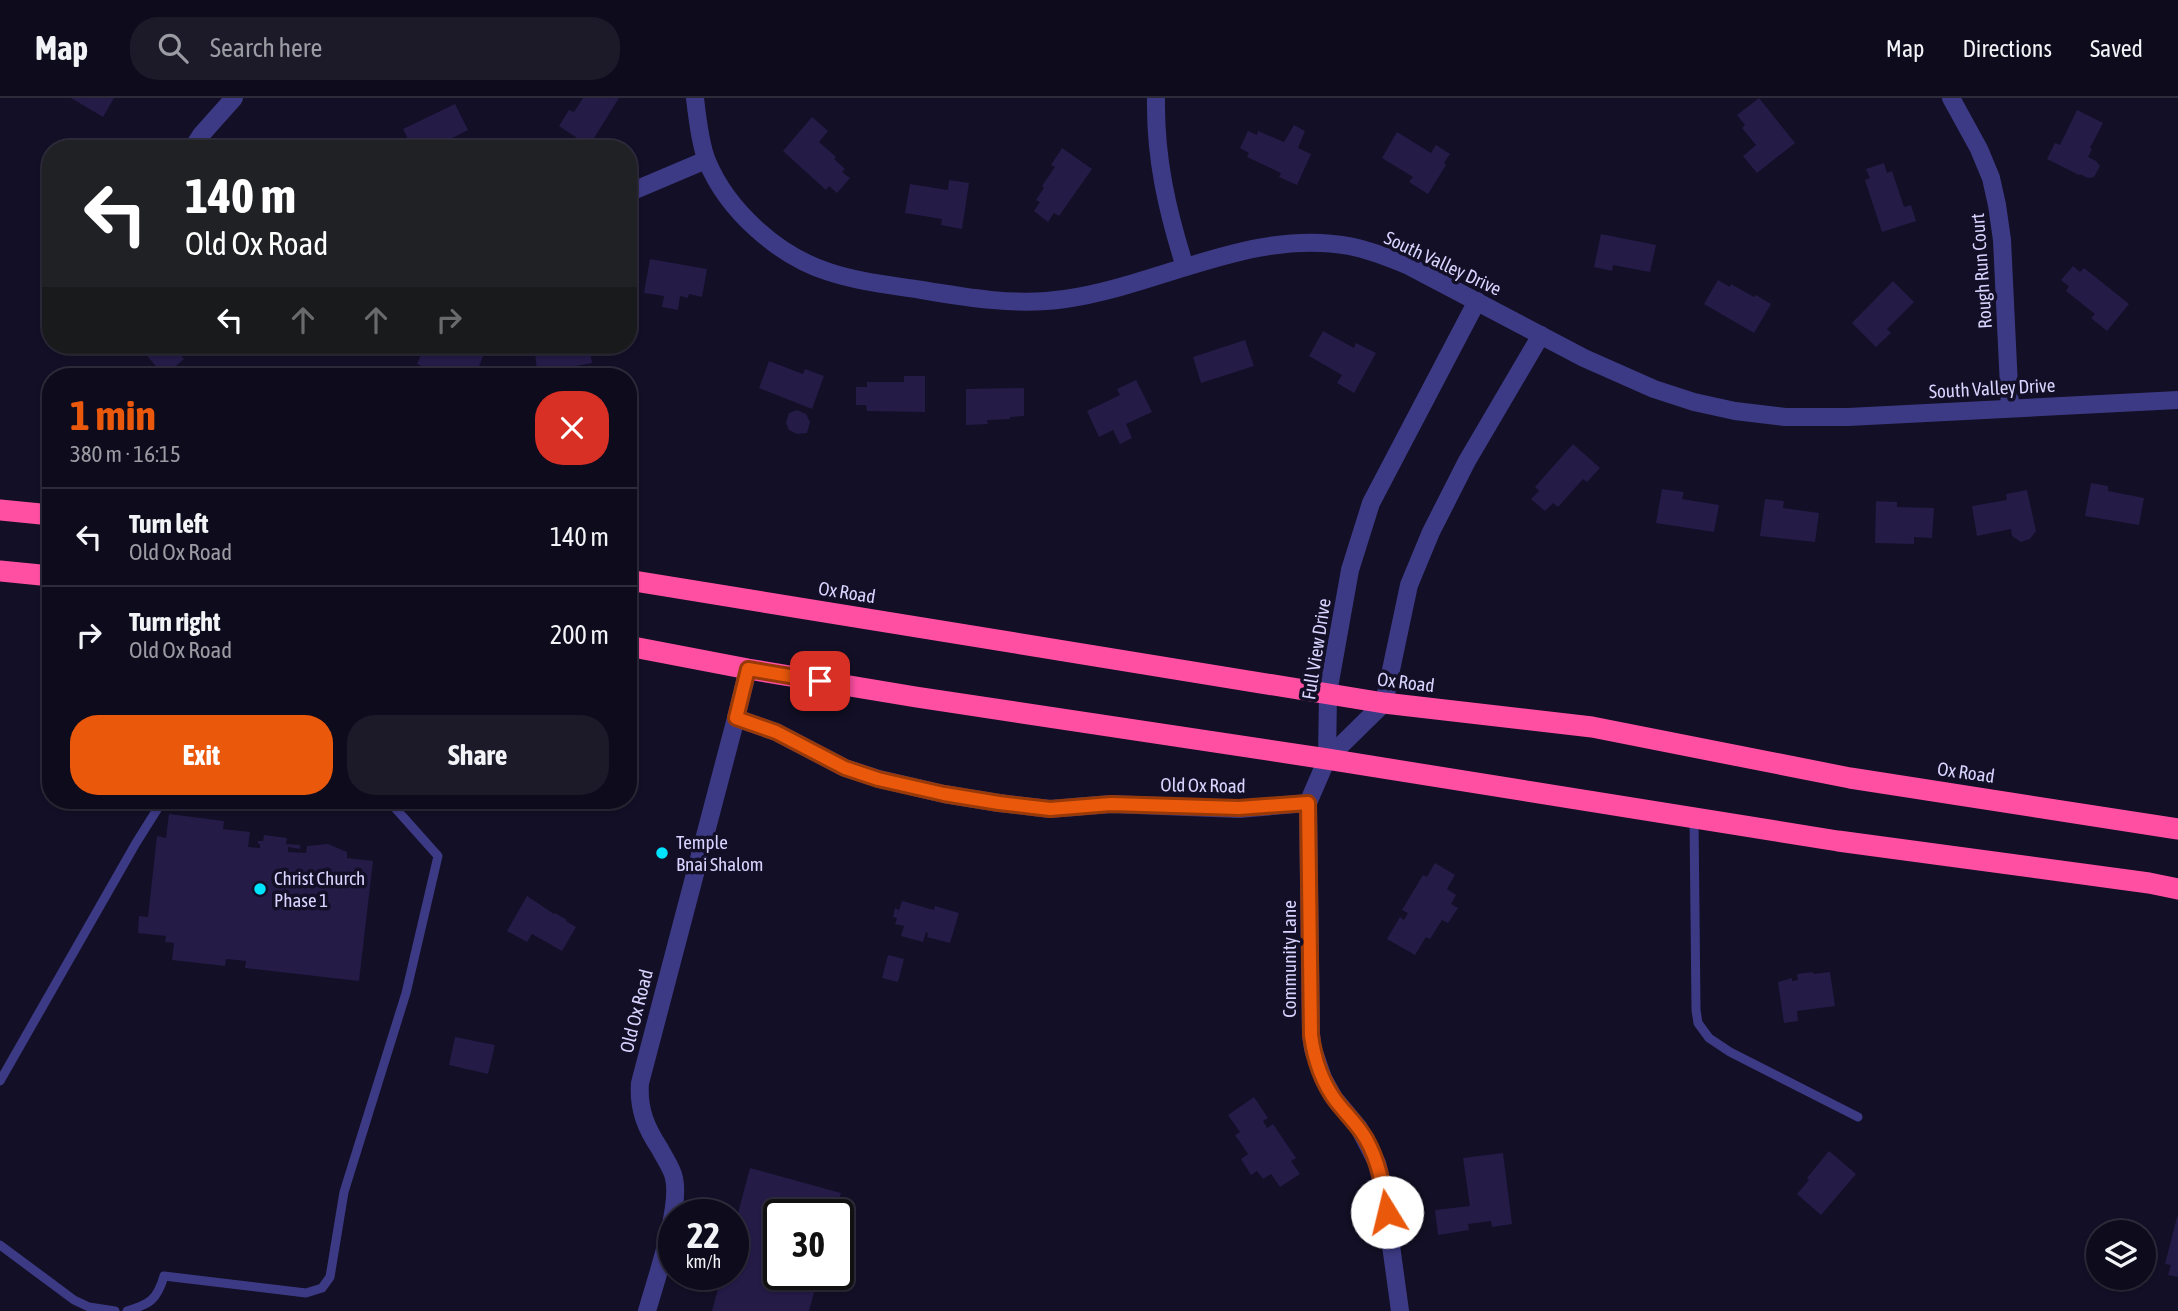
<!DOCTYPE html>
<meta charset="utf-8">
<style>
:root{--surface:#0e0b1c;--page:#1c1929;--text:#f1f3f6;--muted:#9b9ba3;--line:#2e2b3b;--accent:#ea580c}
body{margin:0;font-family:"Asap Condensed",sans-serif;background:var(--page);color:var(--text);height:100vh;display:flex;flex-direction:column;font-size:26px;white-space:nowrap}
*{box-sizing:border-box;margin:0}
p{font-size:23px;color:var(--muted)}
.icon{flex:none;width:38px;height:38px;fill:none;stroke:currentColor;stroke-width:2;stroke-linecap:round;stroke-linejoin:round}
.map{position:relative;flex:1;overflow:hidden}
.side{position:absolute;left:42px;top:270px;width:595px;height:441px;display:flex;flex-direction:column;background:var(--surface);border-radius:28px;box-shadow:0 2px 5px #0004,0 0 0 2px var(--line)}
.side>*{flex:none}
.hud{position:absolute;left:42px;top:42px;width:595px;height:214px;border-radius:28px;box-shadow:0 2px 5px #0004,0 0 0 2px var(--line);background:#202124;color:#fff;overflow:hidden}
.tools{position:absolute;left:2086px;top:1122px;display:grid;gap:14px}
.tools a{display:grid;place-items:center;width:70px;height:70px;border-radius:50%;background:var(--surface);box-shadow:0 2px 5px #0004,0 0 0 2px var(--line);font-size:35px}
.speed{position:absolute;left:658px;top:1101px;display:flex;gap:14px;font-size:35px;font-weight:700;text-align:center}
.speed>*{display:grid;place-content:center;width:91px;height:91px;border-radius:50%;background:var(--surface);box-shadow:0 2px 5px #0004,0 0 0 2px var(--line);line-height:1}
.speed small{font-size:18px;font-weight:400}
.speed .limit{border:4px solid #111;border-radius:10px;background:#fff;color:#111}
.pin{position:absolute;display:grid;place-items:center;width:60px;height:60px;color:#fff;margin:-30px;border-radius:14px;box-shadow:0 4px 10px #0006}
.me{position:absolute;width:77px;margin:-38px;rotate:351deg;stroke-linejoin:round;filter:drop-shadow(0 0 5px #0008)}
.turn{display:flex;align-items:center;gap:24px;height:147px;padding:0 28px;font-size:32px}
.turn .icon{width:91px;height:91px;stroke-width:2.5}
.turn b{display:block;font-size:49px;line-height:60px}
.lanes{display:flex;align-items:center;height:66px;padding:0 28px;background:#0003;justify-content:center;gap:35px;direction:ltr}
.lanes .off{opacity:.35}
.round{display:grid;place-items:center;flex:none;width:74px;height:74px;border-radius:28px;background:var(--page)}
.headline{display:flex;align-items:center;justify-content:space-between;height:119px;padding:0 28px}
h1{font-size:42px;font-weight:700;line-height:52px;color:var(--accent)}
.cta{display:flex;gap:14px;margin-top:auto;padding:14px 28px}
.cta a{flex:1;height:80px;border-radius:28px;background:var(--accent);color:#fff;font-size:28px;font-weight:700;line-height:80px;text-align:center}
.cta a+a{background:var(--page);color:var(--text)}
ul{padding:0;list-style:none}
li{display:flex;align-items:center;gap:21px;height:98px;padding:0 28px;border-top:2px solid var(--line)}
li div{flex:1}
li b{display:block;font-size:26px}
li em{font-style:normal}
header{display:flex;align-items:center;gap:42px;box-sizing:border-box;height:98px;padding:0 35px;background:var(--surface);border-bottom:2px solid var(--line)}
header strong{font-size:33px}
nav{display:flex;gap:38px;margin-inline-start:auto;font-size:24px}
.search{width:490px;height:63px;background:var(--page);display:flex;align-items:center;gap:18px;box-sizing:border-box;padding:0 24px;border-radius:28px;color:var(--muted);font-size:26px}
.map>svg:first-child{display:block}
</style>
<header>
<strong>Map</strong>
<div class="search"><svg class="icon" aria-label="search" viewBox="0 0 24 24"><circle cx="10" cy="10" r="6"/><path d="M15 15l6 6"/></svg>Search here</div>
<nav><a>Map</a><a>Directions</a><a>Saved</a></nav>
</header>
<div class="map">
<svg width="2178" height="1213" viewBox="0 0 2178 1213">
<rect width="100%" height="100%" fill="#130f26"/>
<!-- building -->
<g fill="#241b47">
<path d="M 71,0 L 114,0 L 103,19 Z"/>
<path d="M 583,0 L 619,0 L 589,48 L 559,28 L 569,12 L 574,14 Z"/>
<path d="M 1759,0 L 1795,45 L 1757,75 L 1743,58 L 1756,47 L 1742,30 L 1745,27 L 1737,17 Z"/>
<path d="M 455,6 L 468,32 L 434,49 L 435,51 L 413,51 L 403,31 Z"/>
<path d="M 2077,12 L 2103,25 L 2090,50 L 2092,51 L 2088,59 L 2096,63 L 2100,68 L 2094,79 L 2088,80 L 2080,76 L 2079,77 L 2047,61 L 2055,45 L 2060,47 Z"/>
<path d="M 812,19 L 828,33 L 819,44 L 836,59 L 834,61 L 845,71 L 842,74 L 850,80 L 837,95 L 829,88 L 826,92 L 783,53 Z"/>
<path d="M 1294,27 L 1305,33 L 1298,50 L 1311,56 L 1297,87 L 1279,79 L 1281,75 L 1247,59 L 1249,55 L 1240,50 L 1248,33 L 1257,37 L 1258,33 L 1284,44 Z"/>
<path d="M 1397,34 L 1431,55 L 1436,47 L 1450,56 L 1444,65 L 1446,67 L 1428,96 L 1409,84 L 1413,79 L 1382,60 Z"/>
<path d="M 1062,50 L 1092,71 L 1059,118 L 1054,115 L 1048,124 L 1034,113 L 1040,104 L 1036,102 L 1044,90 L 1042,88 L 1055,69 L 1051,67 Z"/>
<path d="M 1884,65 L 1887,75 L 1892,73 L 1904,109 L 1911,107 L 1916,123 L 1882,134 L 1865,82 L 1870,80 L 1866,71 Z"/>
<path d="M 949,82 L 969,85 L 962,131 L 941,127 L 942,121 L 905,115 L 910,86 L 948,92 Z"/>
<path d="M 1601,136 L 1656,147 L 1650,174 L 1613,167 L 1612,173 L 1594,169 Z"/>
<path d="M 650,161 L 707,171 L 702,199 L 689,196 L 688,200 L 680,198 L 678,212 L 662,209 L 664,198 L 644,195 Z"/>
<path d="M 2073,168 L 2080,174 L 2084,170 L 2129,206 L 2107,233 L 2091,220 L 2095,216 L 2066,193 L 2069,188 L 2061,182 Z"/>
<path d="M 1718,182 L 1730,189 L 1731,186 L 1754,199 L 1756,197 L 1771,206 L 1754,235 L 1704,206 Z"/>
<path d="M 1893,183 L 1914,204 L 1887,231 L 1891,235 L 1876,249 L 1852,225 Z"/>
<path d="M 1323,233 L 1354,250 L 1356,245 L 1376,255 L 1354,295 L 1337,285 L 1342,277 L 1309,258 Z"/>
<path d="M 1245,242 L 1254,268 L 1201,285 L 1193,259 Z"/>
<path d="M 138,247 L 172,247 L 184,261 L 164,278 Z"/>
<path d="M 425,247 L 462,247 L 484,256 L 475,278 L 456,278 L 436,270 L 435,274 L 417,266 Z"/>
<path d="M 534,247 L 589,247 L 592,265 L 559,271 L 559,269 L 537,272 Z"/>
<path d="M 769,263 L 803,276 L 805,271 L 824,278 L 812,311 L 759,290 Z"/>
<path d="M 904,278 L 925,278 L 925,314 L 867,313 L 866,307 L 856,307 L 856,289 L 867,289 L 867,284 L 904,284 Z"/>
<path d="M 1136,282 L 1152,314 L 1126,326 L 1132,340 L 1120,346 L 1113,332 L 1099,339 L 1087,313 L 1120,297 L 1117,291 Z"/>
<path d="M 1024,290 L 1024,318 L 1010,319 L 1010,321 L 987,322 L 988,326 L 966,327 L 966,291 Z"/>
<path d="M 797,312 L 806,316 L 810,324 L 807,335 L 797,336 L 789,332 L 786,325 L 789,315 Z"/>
<path d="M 1573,346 L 1600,370 L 1587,384 L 1583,381 L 1558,409 L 1553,405 L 1545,413 L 1531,401 L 1539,393 L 1535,389 Z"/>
<path d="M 2091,385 L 2108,388 L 2108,393 L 2144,400 L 2139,427 L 2085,418 Z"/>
<path d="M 1662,391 L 1684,394 L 1682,401 L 1719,407 L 1714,434 L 1656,425 Z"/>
<path d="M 2027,392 L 2036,433 L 2030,441 L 2021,444 L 2012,438 L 2011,431 L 1977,438 L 1972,408 L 2007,402 L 2006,396 Z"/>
<path d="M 1765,401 L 1784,403 L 1783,410 L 1819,415 L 1815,444 L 1760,438 Z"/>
<path d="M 1876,403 L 1897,404 L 1897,409 L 1934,410 L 1932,440 L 1914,439 L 1914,446 L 1875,445 Z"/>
<path d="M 169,716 L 224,723 L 223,731 L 250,734 L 248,749 L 260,750 L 260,746 L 258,746 L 258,743 L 263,743 L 264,737 L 287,740 L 286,746 L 300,747 L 300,751 L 288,749 L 288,754 L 306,755 L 307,748 L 328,746 L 347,754 L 347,760 L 373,763 L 359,883 L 245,870 L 246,863 L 226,861 L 225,868 L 172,862 L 174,845 L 165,844 L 166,838 L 138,835 L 139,818 L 148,819 L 157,738 L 166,740 Z"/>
<path d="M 1435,765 L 1455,777 L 1447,791 L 1456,797 L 1451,806 L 1458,810 L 1448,825 L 1442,822 L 1430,841 L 1426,839 L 1415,857 L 1387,841 L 1400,819 L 1404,822 L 1408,815 L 1402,812 L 1423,777 L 1427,779 Z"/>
<path d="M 527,798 L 554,816 L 555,815 L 567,822 L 566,823 L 576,829 L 562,853 L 532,836 L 527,844 L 507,833 Z"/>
<path d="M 902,803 L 934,812 L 935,808 L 959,815 L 950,845 L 927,839 L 928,835 L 926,834 L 923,844 L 901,838 L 904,828 L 895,826 L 897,820 L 893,819 L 895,810 L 899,812 Z"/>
<path d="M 888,857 L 904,861 L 898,884 L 882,880 Z"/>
<path d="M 1813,874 L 1813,876 L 1830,874 L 1835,908 L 1797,913 L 1798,923 L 1784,925 L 1778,884 L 1792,880 L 1792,883 L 1798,882 L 1797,876 Z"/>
<path d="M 455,939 L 495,947 L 488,976 L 449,967 Z"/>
<path d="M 1254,999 L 1268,1020 L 1263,1023 L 1267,1030 L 1273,1026 L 1296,1060 L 1291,1063 L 1300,1076 L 1280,1089 L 1271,1076 L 1263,1081 L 1257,1073 L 1251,1077 L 1241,1061 L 1248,1056 L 1235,1037 L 1240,1034 L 1228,1017 Z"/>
<path d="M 1829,1053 L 1856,1076 L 1821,1117 L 1797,1096 L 1809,1082 L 1807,1080 Z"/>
<path d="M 1503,1055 L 1512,1126 L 1492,1129 L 1491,1123 L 1468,1126 L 1469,1132 L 1438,1137 L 1435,1112 L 1470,1108 L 1463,1060 Z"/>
<path d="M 750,1070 L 841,1095 L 835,1116 L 779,1116 L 779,1176 L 819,1176 L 809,1213 L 712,1213 L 722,1176 L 733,1176 L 733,1134 Z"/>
<path d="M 2177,1119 L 2178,1119 L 2178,1179 L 2168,1177 L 2171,1167 L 2165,1166 Z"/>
</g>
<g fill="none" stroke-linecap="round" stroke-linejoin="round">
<!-- lane -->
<g stroke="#3d3a85" stroke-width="9">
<path d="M 1694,720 L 1696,912 L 1698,925 L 1709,940 L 1730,954 L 1858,1019"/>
<path d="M 0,983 L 136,745 L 163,702"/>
<path d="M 0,1147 L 74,1202 L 89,1209 L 115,1213"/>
<path d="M 127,1213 C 150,1206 157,1202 164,1178 L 306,1195 L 322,1190 L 330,1179 L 344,1094 L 406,895 L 438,758 L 388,702"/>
</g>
<!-- street -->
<g stroke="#3d3a85" stroke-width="18">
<path d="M 695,0 C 697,18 700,46 707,63 C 727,112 778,158 829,174 C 859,184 891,187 922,192 C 969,200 1017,208 1065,201 C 1158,188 1253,130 1349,148 C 1370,152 1390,160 1409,168 L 1584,260 L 1654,291 L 1694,304 L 1735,313 L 1785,319 L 1848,319 L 2178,302"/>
<path d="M 1156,0 C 1155,60 1167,112 1185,169"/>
<path d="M 1951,0 L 1979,51 L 1991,80 L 1997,107 L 2002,142 L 2010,310"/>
<path d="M 192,51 L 201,37 L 234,0"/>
<path d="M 628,95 L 706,62"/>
<path d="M 748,571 L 736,620 L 776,634 L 845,670 L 879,681 L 944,696 L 999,705 L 1050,711 L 1111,706 L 1239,711 L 1308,705"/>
<path d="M 1327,661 L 1328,595 L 1350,472 L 1371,405 L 1477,203"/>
<path d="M 647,1213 C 656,1181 681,1110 674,1080 C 672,1070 665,1061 660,1051 C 646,1030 638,1011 640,985 L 736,620"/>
<path d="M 1400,1213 L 1383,1089 L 1377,1065 L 1359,1030 L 1334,1000 L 1323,980 L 1313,951 L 1311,937 L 1308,705 L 1327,661 L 1384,605 L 1409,487 L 1431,434 L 1467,363 L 1541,237"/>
</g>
<!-- highway -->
<g stroke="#ff4fa3" stroke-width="21">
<path d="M 0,412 L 51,417"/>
<path d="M 0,473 L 51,478"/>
<path d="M 628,482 L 1384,605 L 1592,629 L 1850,680 L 2178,731"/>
<path d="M 628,548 L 748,571 L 916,599 L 1327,661 L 1838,743 L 2149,785 L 2178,791"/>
</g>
</g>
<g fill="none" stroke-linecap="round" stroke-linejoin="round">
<!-- route casing -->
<g stroke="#983908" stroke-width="18">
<path id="route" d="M 820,583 L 748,571 L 736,620 L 776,634 L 845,670 L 878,681 L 944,696 L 999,705 L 1050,711 L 1111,706 L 1239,710 L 1308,705 L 1311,937 C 1314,960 1322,984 1336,1003 C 1346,1016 1358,1027 1366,1041 C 1379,1064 1383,1088 1387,1114"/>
</g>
<!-- route -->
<use href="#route" stroke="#ea580c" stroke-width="12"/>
</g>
<!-- markers -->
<g fill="#00e5ff" stroke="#130f26" stroke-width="2.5">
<circle cx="662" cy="755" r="7"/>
<circle cx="260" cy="791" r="7"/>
</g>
<g text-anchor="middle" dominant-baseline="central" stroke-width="7" stroke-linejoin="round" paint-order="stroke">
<!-- street labels -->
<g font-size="19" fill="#d9d4ff" stroke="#130f26">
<text transform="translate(1443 165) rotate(25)">South Valley Drive</text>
<text transform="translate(1981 173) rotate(-94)">Rough Run Court</text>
<text transform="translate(1992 290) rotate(-3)">South Valley Drive</text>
<text transform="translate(847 494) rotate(9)">Ox Road</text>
<text transform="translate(1316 551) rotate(-81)">Full View Drive</text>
<text transform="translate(1406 584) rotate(7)">Ox Road</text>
<text transform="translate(1966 674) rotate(8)">Ox Road</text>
<text transform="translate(1203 687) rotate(1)">Old Ox Road</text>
<text transform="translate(1289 861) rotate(-90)">Community Lane</text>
<text transform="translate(636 913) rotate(-76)">Old Ox Road</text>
</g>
<!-- poi labels -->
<g font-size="19" fill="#d9d4ff" stroke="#130f26" text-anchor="start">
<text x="676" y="744">Temple<tspan x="676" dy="22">Bnai Shalom</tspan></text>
<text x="274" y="780">Christ Church<tspan x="274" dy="22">Phase 1</tspan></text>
</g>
</g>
</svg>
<div class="tools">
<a><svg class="icon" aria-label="layers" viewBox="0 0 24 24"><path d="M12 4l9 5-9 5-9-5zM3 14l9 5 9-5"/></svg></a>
</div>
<div class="speed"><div>22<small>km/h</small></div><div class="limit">30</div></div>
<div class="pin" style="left:820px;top:583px;background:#d93025"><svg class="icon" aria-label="arrive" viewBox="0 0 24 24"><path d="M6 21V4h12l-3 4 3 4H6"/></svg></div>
<svg class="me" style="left:1387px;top:1114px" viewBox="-20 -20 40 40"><circle r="19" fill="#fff"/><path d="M0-13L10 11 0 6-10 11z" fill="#ea580c"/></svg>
<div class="hud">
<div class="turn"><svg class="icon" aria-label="left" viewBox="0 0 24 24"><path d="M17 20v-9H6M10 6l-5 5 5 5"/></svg><div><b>140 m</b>Old Ox Road</div></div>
<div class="lanes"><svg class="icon" aria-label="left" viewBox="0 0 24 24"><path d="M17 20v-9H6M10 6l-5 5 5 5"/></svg><svg class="icon off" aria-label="ahead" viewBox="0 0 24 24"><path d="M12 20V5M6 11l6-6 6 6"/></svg><svg class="icon off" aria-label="ahead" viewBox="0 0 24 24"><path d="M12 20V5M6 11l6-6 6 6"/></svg><svg class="icon off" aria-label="right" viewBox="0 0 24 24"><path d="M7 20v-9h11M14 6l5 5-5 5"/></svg></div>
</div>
<section class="side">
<div class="headline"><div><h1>1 min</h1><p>380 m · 16:15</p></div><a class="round" style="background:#d93025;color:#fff"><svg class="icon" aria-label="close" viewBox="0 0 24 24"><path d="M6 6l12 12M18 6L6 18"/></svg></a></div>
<ul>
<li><svg class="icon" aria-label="left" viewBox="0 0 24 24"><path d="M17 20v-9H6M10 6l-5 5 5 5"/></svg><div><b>Turn left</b><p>Old Ox Road</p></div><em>140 m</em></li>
<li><svg class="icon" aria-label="right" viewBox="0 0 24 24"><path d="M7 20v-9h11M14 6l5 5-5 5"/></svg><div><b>Turn right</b><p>Old Ox Road</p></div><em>200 m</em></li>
</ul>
<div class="cta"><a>Exit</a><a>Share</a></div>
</section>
</div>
